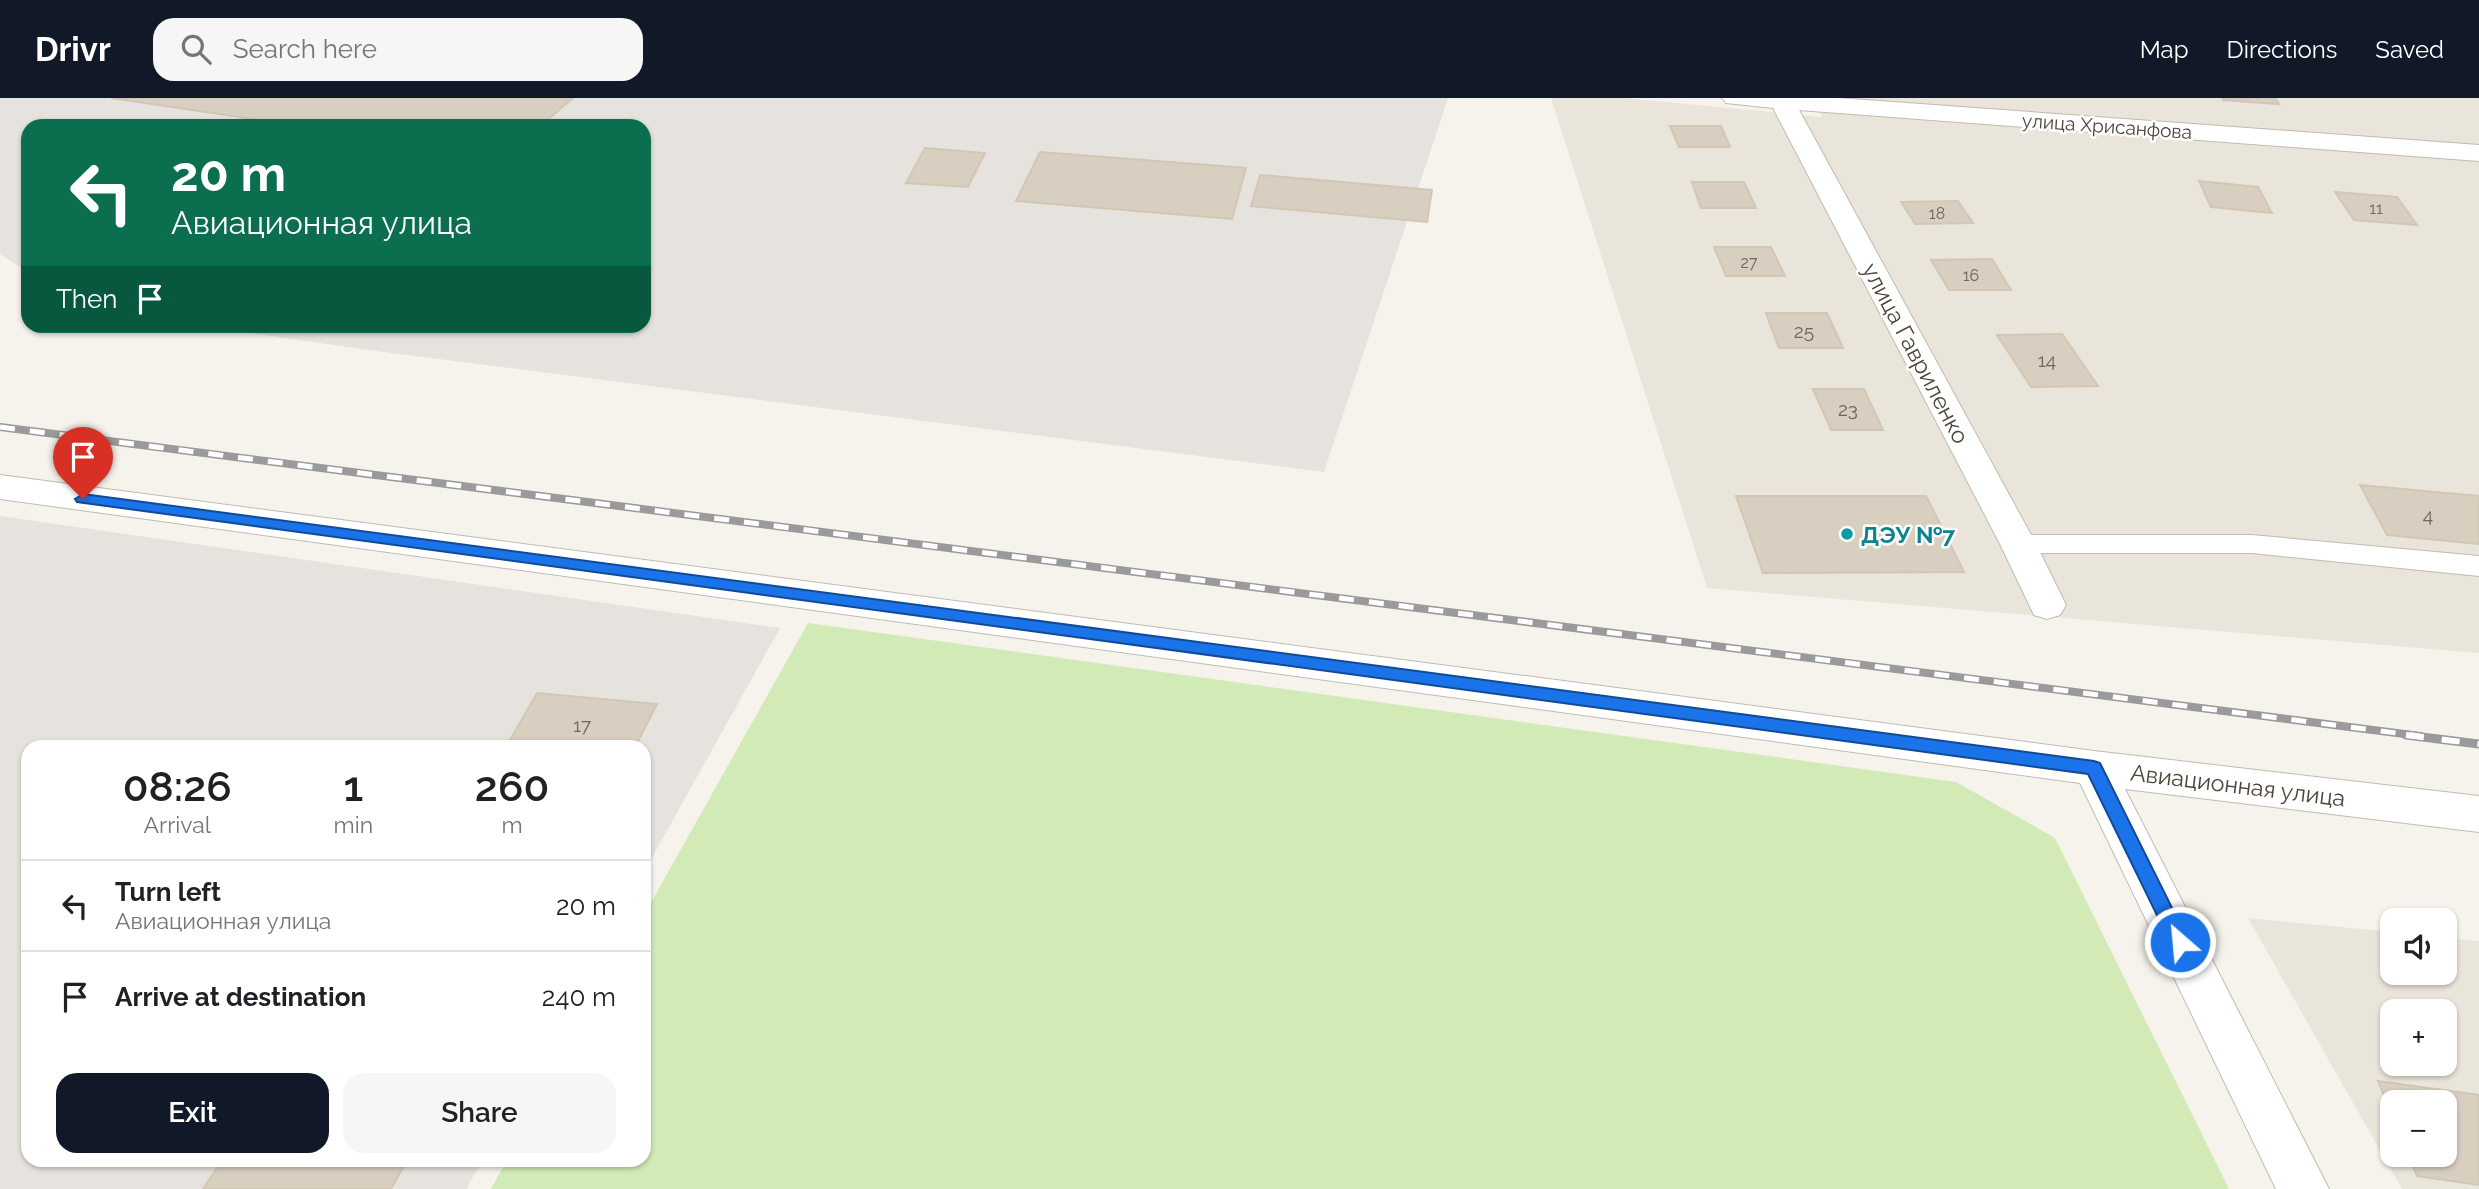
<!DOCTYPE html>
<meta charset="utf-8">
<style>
:root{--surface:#fff;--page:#f6f6f6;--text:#202124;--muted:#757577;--line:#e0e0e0;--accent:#111827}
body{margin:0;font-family:Raleway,sans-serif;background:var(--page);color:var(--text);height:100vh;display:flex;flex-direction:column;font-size:26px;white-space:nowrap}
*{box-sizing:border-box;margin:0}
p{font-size:23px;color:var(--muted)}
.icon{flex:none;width:38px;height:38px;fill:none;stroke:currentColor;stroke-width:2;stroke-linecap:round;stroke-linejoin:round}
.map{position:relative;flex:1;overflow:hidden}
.sheet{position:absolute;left:21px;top:642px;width:630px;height:427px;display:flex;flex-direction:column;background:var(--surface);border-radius:21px;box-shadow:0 2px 5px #0004}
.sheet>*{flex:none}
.guide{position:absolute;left:21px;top:21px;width:630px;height:214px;border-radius:21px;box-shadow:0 2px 5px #0004;background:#0b6e4f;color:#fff;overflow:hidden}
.tools{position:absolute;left:2380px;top:810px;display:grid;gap:14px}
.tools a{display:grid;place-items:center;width:77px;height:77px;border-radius:14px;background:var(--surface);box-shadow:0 2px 5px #0004;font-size:35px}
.pin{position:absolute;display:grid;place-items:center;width:60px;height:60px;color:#fff;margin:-72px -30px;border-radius:50% 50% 50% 0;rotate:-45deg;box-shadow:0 0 7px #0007}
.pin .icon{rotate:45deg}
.me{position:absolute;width:77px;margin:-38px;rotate:333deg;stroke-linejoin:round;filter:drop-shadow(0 0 5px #0008)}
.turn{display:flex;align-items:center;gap:24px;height:147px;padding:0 35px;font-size:32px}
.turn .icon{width:91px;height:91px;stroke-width:2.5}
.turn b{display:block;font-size:49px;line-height:60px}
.then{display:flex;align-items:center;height:66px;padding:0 35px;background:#0003;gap:14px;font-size:26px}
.eta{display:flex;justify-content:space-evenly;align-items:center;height:119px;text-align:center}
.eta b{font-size:42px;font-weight:600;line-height:49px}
.primary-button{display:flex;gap:14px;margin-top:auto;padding:14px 35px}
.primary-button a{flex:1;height:80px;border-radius:21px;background:var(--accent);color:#fff;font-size:28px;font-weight:600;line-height:80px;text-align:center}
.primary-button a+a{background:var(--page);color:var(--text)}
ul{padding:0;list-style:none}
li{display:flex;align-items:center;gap:21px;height:91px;padding:0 35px;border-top:2px solid var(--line)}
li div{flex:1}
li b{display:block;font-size:26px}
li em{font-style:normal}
header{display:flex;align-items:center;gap:42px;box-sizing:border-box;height:98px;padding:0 35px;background:var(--accent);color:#fff}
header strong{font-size:33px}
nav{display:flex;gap:38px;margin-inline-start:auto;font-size:24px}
.search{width:490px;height:63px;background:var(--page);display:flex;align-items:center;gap:18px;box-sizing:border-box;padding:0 24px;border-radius:21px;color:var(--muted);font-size:26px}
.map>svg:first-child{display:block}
</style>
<header>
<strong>Drivr</strong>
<div class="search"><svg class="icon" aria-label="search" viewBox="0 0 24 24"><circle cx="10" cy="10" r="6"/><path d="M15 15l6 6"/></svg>Search here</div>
<nav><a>Map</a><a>Directions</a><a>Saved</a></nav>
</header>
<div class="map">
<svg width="2479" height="1091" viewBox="0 0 2479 1091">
<rect width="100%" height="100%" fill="#f6f3ec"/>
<!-- residential -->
<g fill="#eae5da" fill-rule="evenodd">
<path d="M 1551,0 L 1625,0 L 1822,19 L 1814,0 L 2479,0 L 2479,555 L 1707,490 Z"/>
<path d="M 2248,820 L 2392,834 L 2392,875 L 2445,875 L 2445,840 L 2479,843 L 2479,1091 L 2402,1091 ZM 2392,914 L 2445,914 L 2445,966 L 2392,966 ZM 2392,1004 L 2445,1004 L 2445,1057 L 2392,1057 Z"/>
</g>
<!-- industrial -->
<g fill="#e6e2dd">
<path d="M 0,0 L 1448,0 L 1324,374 L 368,252 L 203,228 L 644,228 L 644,28 L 28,28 L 28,174 L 0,156 Z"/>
<path d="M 0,418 L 780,530 L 644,774 L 644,649 L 28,649 L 28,1062 L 483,1062 L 466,1091 L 0,1091 Z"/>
</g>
<!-- green -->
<path fill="#d2eab5" d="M 808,525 L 1956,684 L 2055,740 L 2229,1091 L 491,1091 L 507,1062 L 644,1062 L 644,817 Z"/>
<!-- building -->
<g fill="#d8cfc1" stroke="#d3c7b4" stroke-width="2">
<path d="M 111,0 L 573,0 L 540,28 L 299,28 Z"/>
<path d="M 2223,0 L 2275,0 L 2279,6 L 2223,2 Z"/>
<path d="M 1670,28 L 1721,28 L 1730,49 L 1679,49 Z"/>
<path d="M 925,50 L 985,55 L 968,89 L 906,85 Z"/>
<path d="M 1040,54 L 1246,70 L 1232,121 L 1016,103 Z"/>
<path d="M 1260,77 L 1432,92 L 1427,124 L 1251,108 Z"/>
<path d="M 2199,83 L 2258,89 L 2272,115 L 2211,109 Z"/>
<path d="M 1692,84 L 1744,84 L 1756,110 L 1701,110 Z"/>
<path d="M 2335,94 L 2397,99 L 2417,127 L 2354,122 Z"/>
<path d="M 1958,103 L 1973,125 L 1915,126 L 1901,104 Z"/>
<path d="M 1714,149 L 1771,149 L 1785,178 L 1726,178 Z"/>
<path d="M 1992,161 L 2011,192 L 1949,192 L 1931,162 Z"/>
<path d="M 1766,215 L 1827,215 L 1843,250 L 1779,250 Z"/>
<path d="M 2062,236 L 2098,288 L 2031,289 L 1997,237 Z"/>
<path d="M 1813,291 L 1864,291 L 1883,332 L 1831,332 Z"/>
<path d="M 2360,387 L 2479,398 L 2479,446 L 2387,437 Z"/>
<path d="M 1736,398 L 1926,398 L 1964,474 L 1763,475 Z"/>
<path d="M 537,595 L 657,606 L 635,649 L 506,649 Z"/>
<path d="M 2378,983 L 2479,997 L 2479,1087 L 2417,1078 L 2409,1057 L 2445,1057 L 2445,1004 L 2392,1004 L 2392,1017 Z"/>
<path d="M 222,1062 L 407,1062 L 391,1091 L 203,1091 Z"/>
</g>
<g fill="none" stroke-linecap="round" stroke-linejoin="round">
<!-- lane casing -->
<g stroke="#c2bbae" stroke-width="2">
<path id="lane" d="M 2018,437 L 2252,437 L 2479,458 L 2479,478 L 2252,455 L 2018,455 L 2009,453 L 2005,446 L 2009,439 Z"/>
</g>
<!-- street casing -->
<g stroke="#c2bbae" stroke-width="2">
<g id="street">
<path d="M 1722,0 L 1838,0 L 2479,47 L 2479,63 L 1799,12 L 2036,446 L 2066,507 L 2060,517 L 2047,521 L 2034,517 L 2000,446 L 1773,10 L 1726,5 Z"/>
<path d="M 0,377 L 2094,653 L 2479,698 L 2479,734 L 2125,691 L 2329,1091 L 2276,1091 L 2080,685 L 0,401 Z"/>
</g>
</g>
<!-- lane -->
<use href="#lane" fill="#fff" fill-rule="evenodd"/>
<!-- street -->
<use href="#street" fill="#fff" fill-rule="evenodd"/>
<!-- rail-far1 casing -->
<g stroke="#9a9a9a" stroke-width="8">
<path id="rail-far1" d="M 0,329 L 2420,638"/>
</g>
<!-- rail casing -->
<g stroke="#9a9a9a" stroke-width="9">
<path id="rail" d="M 2406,637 L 2479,646"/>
</g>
<!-- rail-far1 -->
<use href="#rail-far1" stroke="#fff" stroke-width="5" stroke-dasharray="15" stroke-linecap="butt"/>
<!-- rail -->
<use href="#rail" stroke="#fff" stroke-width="6" stroke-dasharray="18" stroke-linecap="butt"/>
</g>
<!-- route -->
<path fill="#1a73e8" stroke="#114b97" stroke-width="2" d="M 83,396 L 2094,663 L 2100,665 L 2189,844 L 2187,850 L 2180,852 L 2173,850 L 2088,676 L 77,404 L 75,401 Z"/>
<!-- markers -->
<circle fill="#0f9aa8" stroke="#fff" stroke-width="2.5" cx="1847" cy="436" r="7"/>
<g text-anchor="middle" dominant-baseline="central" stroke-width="5" stroke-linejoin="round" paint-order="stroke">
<!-- far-number labels -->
<g font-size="16" fill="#6e675b">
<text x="2376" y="110">11</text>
<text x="1937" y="115">18</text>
<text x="1749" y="164">27</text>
<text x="1971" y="177">16</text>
</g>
<!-- far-street labels -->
<g font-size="19" fill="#4b4439" stroke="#fff">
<text transform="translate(2107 28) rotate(4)">улица Хрисанфова</text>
</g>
<!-- number labels -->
<g font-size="19" fill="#6e675b">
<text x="1804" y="233">25</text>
<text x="2047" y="262">14</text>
<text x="1848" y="311">23</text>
<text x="2428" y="417">4</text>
<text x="582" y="627">17</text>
</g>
<!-- street labels -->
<g font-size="23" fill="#4b4439" stroke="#fff">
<text transform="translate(1916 255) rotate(62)">улица Гавриленко</text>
<text transform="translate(2238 687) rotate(7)">Авиационная улица</text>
</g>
<!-- culture labels -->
<g font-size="23" font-weight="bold" fill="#0d838f" stroke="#fff" text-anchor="start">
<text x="1861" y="436">ДЭУ №7</text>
</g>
</g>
</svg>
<div class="tools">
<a><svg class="icon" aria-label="sound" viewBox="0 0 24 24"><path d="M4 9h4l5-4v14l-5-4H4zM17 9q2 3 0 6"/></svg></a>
<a>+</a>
<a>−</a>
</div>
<div class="pin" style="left:83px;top:401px;background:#d93025"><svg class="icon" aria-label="arrive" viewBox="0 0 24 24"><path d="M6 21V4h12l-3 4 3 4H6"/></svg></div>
<svg class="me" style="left:2180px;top:844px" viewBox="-20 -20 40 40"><circle r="17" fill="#1a73e8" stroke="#fff" stroke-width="3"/><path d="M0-11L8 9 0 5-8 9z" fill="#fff"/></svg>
<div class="guide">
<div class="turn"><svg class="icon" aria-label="left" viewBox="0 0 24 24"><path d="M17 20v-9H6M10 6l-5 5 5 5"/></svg><div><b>20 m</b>Авиационная улица</div></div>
<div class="then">Then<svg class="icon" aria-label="arrive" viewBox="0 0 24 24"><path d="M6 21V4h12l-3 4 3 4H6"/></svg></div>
</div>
<section class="sheet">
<div class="eta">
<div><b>08:26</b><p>Arrival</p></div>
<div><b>1</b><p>min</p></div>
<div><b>260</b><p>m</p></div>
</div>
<ul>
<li><svg class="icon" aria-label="left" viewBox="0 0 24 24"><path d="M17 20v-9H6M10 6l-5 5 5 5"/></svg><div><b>Turn left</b><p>Авиационная улица</p></div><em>20 m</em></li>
<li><svg class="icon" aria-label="arrive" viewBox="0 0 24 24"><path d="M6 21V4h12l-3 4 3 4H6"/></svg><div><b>Arrive at destination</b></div><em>240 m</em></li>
</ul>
<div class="primary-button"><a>Exit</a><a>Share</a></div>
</section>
</div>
